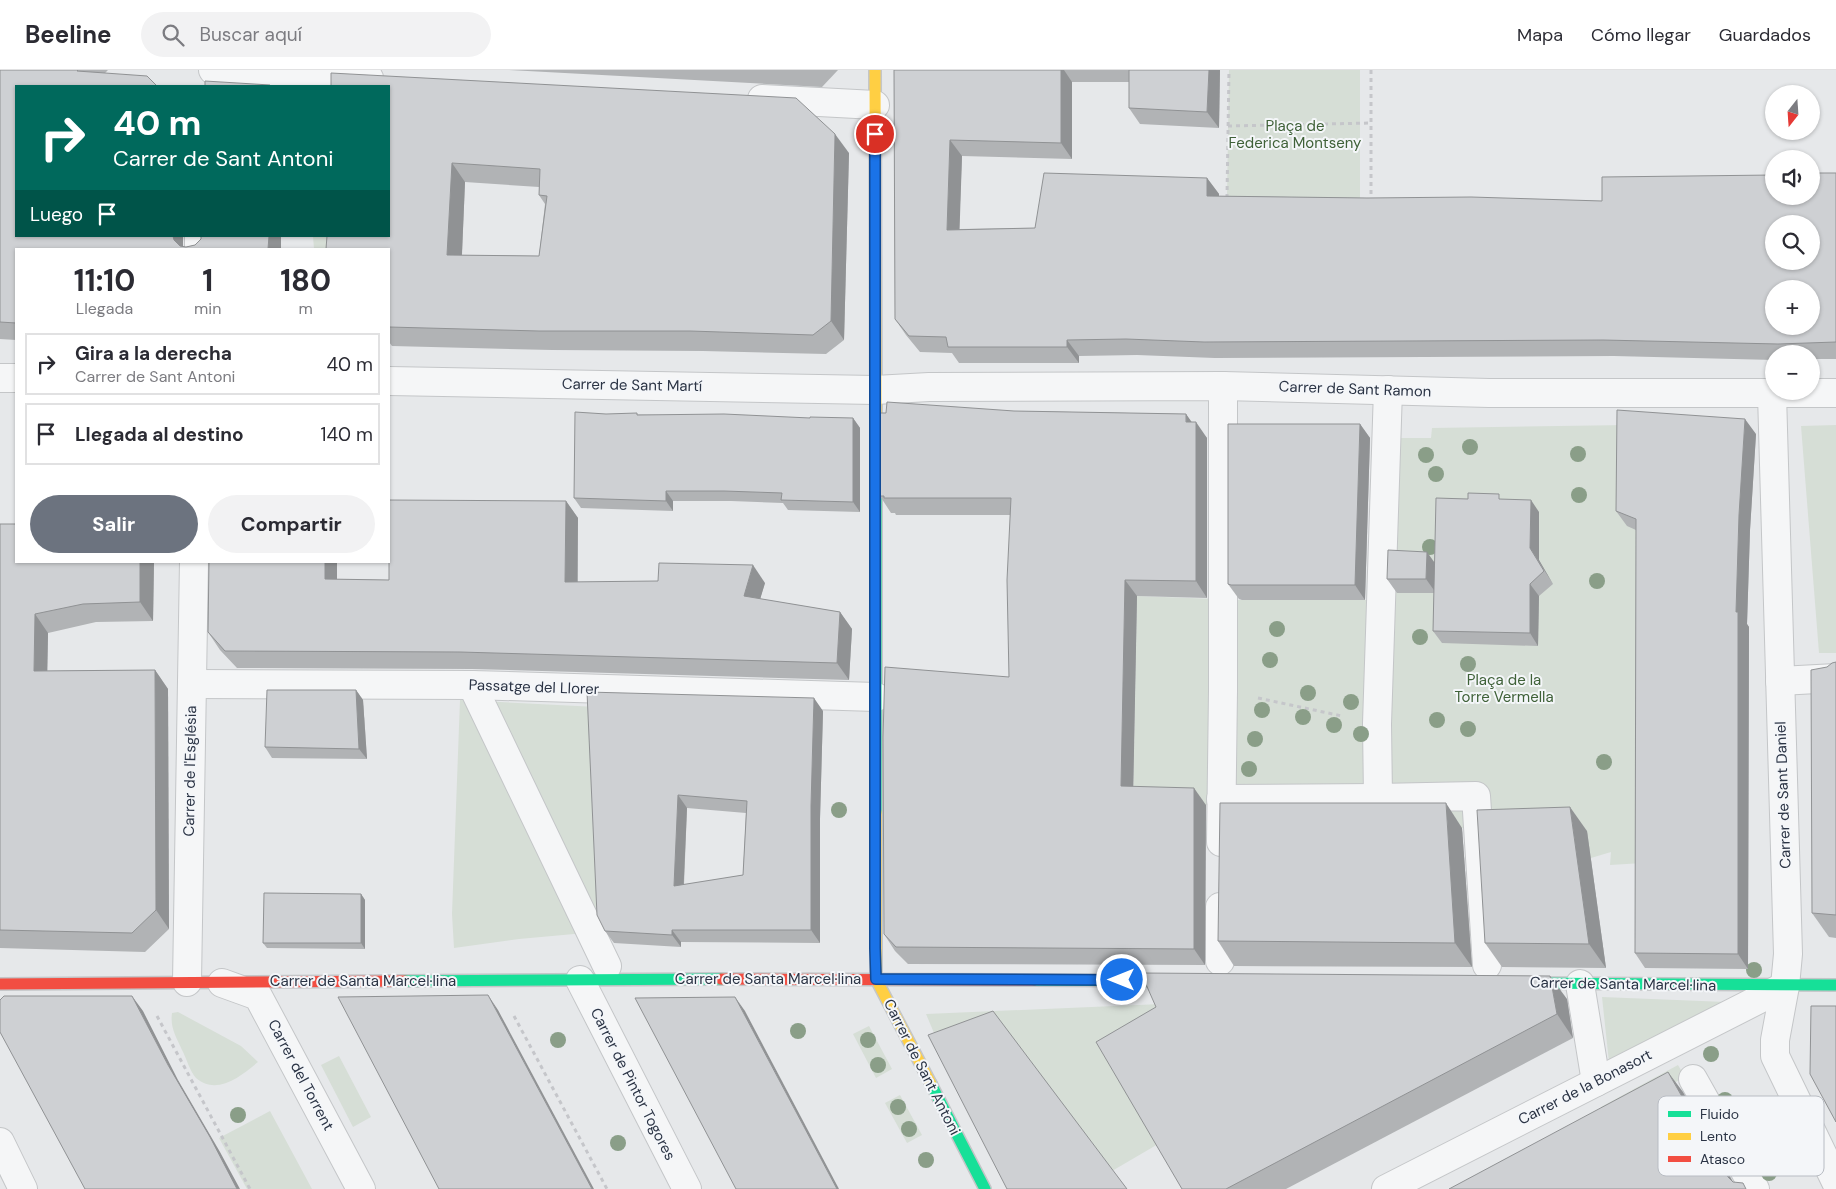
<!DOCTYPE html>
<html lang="es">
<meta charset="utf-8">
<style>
:root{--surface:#fff;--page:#f2f2f3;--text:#2b2b33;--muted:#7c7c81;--line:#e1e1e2;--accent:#6c737f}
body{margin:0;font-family:"DM Sans",sans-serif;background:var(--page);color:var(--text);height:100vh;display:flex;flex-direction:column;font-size:19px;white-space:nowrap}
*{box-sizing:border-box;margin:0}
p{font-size:16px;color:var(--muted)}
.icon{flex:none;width:28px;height:28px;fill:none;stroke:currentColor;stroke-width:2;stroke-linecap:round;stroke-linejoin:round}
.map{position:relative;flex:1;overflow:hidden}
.side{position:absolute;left:15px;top:178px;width:375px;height:315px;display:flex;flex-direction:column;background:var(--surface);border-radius:0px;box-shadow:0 1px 4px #0004}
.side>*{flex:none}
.banner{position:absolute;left:15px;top:15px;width:375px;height:152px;border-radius:0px;box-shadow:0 1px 4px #0004;background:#00695c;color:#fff;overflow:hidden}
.needle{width:32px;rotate:197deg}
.fabs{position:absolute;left:1765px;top:15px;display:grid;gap:10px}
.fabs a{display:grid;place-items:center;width:55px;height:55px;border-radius:50%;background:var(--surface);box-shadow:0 1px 4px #0004;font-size:25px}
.pin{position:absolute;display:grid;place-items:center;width:42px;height:42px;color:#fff;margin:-21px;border:2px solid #fff;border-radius:50%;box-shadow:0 1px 5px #0007}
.me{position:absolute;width:55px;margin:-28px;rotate:270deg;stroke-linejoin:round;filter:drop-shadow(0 0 4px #0008)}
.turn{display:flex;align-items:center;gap:18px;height:105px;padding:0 15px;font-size:22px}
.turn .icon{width:65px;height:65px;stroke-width:2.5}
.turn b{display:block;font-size:35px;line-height:42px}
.then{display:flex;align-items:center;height:48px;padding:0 15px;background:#0003;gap:10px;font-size:19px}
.eta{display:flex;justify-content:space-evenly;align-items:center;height:85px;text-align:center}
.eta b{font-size:30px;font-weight:700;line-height:35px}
.primary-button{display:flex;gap:10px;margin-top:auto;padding:10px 15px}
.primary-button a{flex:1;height:58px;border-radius:30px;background:var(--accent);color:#fff;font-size:20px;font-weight:700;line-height:58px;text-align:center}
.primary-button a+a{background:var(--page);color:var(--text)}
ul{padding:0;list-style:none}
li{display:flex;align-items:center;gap:15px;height:62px;margin:0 10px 8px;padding:0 5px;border:2px solid var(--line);border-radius:0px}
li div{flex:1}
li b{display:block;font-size:19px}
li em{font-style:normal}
header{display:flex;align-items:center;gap:30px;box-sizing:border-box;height:70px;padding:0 25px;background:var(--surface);border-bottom:1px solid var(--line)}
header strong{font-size:24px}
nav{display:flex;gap:28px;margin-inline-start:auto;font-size:18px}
.search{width:350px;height:45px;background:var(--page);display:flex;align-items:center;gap:12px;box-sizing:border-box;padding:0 18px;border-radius:28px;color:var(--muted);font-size:19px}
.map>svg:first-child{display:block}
</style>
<header>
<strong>Beeline</strong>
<div class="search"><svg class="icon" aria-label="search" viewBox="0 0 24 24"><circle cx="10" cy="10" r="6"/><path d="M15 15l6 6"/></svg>Buscar aquí</div>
<nav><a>Mapa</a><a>Cómo llegar</a><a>Guardados</a></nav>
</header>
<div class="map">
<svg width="1836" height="1119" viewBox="0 0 1836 1119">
<rect width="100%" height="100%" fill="#e6e8ea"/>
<!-- green -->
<g fill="#d6ded6">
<path d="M 1229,0 L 1360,0 L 1360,130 L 1227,127 Z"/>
<path d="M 313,166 L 341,166 L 341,179 L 314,179 Z"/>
<path d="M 1627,355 L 1647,464 L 1643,793 L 1610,795 L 1611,782 L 1591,788 L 1466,758 L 1209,758 L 1207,735 L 1133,733 L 1137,526 L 1242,530 L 1393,530 L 1400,368 L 1431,368 L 1432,358 Z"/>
<path d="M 1836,355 L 1836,583 L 1819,583 L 1801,356 Z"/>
<path d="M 460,630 L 597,637 L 596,862 L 519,869 L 454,878 L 452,844 Z"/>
<path d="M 1602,927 L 1726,932 L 1609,992 Z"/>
<path d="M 1161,934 L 1206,1046 L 1112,1101 L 945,989 L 926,944 Z"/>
<path d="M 178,942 L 241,976 L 258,992 C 241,1006 217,1026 196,1008 C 190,1002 186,987 182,980 C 176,966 170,958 172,943 Z"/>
<path d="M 869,956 L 892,999 L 876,1008 L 853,964 Z"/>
<path d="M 339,986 L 371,1047 L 353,1057 L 321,995 Z"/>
<path d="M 1678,995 L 1685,1007 L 1608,1049 L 1601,1037 Z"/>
<path d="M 900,1025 L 922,1065 L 907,1073 L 885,1033 Z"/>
<path d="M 270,1041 L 312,1119 L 247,1119 L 219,1068 Z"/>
</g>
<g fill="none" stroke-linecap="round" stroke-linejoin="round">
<!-- street casing -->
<g stroke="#c4c6c8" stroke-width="30">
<g id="street">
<path d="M 213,0 L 369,8"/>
<path d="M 762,29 L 875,35"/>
<path d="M 199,179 L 199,166"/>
<path d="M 0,308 L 16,308"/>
<path d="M 389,311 L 875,320 L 929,317 L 1223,316 L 1489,323 L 1836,323"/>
<path d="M 1388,320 L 1377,654 L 1378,728 L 1476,726 L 1487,895"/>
<path d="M 1772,324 L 1788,884 L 1785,916 L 1775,970 L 1775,986 L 1836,1112"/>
<path d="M 1780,611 L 1836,608"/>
<path d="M 192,614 L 472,615 L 876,627"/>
<path d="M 472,615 L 607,896"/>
<path d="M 1221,729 L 1378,728"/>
<path d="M 1221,772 L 1223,621 L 1223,316"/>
<path d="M 1220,891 L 1220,837"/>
<path d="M 580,910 L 687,1119"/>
<path d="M 187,912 L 194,491"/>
<path d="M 222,913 L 258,926 L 361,1119"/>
<path d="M 1580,914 L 1596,1012"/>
<path d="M 1693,1009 L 1755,1119"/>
<path d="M 0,1072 L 23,1119"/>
<path d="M 1386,1119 L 1785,916"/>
</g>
</g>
<!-- fast casing -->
<g stroke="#c4c6c8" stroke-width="14">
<g id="fast">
<path d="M 876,742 L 876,351"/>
<path d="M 1034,910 L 1182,911"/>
<path d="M 405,911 L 721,909"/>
<path d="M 1518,913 L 1836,915"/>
<path d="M 931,1014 L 985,1119"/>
</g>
</g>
<!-- slow casing -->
<g stroke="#c4c6c8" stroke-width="14">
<g id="slow">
<path d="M 875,0 L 876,351"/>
<path d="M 876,742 L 876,909 L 931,1014"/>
</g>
</g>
<!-- jam casing -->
<g stroke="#c4c6c8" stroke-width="14">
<g id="jam">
<path d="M 721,909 L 1034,910"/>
<path d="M 0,914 L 405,911"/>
</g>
</g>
<!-- path -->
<g stroke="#c5c6ca" stroke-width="3" stroke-dasharray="4 4" stroke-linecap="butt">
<path d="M 1228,56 L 1371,53"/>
<path d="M 1228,127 L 1227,127 L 1229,0"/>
<path d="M 1369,130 L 1371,130 L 1371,0"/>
<path d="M 1258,628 L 1342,646"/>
<path d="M 157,946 L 250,1119"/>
<path d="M 514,946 L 607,1119"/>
</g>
<!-- street -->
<use href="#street" stroke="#f5f6f7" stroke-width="28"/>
<!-- fast -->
<use href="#fast" stroke="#16e098" stroke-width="11"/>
<!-- slow -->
<use href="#slow" stroke="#ffcf43" stroke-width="11"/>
<!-- jam -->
<use href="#jam" stroke="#f24e42" stroke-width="11"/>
</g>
<!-- trees -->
<g fill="#8a9e88">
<circle cx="1470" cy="377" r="8"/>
<circle cx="1578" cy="384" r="8"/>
<circle cx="1426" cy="385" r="8"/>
<circle cx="1436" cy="404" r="8"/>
<circle cx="1579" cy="425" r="8"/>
<circle cx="1430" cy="477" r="8"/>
<circle cx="1597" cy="511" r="8"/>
<circle cx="1277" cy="559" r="8"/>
<circle cx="1420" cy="567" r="8"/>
<circle cx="1270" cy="590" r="8"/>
<circle cx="1468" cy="594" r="8"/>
<circle cx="1308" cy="623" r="8"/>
<circle cx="1351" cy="632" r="8"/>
<circle cx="1262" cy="640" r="8"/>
<circle cx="1303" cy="647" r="8"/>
<circle cx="1437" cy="650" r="8"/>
<circle cx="1334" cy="655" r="8"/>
<circle cx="1468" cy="659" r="8"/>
<circle cx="1361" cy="664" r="8"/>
<circle cx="1255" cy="669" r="8"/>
<circle cx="1604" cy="692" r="8"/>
<circle cx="1249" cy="699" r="8"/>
<circle cx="839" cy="740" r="8"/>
<circle cx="1754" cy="900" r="8"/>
<circle cx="798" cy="961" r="8"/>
<circle cx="558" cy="970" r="8"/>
<circle cx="868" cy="970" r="8"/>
<circle cx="1711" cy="984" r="8"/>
<circle cx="878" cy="995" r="8"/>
<circle cx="1725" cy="1030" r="8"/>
<circle cx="898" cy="1037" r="8"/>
<circle cx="238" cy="1045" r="8"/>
<circle cx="909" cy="1059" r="8"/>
<circle cx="618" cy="1073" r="8"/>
<circle cx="926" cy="1090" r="8"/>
<circle cx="1769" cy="1103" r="8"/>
</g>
<!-- wall -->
<g fill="#b1b3b5" fill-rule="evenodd">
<path d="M 0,0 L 108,0 L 105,3 L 16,16 L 16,166 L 183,166 L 183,177 L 186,177 L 195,175 L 201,169 L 201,166 L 281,166 L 281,179 L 16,179 L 16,270 L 0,269 Z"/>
<path d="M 509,0 L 838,0 L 822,17 Z"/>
<path d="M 894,0 L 1220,0 L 1219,58 L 1140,54 L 1129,38 L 1129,12 L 1072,12 L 1072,89 L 962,86 L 959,159 L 1035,158 L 1207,108 L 1219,124 L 1219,126 L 1602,131 L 1774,126 L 1836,103 L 1836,289 L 1811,289 L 1811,284 L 1774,284 L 1774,290 L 1614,286 L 1215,288 L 1137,285 L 1079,286 L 1079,293 L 959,293 L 952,283 L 920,282 L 906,265 L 895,249 Z"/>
<path d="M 389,16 L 849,83 L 844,270 L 826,284 L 703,281 L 552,280 L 392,276 L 389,272 ZM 465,112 L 539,117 L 539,125 L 545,134 L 539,186 L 462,185 Z"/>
<path d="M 1014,341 L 1186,344 L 1191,352 L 1207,368 L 1207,528 L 1137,526 L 1133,717 L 1206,735 L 1205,895 L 908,894 L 895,881 L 884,864 L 1009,607 L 1010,445 L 896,445 L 895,443 L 891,443 L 880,426 Z"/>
<path d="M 606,344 L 810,348 L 853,348 L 860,358 L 860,442 L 788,440 L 783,433 L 731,431 L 673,431 L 673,441 L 581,438 L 574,428 Z"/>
<path d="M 1360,354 L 1370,368 L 1365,530 L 1242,530 L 1239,529 L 1228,514 Z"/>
<path d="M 1756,364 L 1750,460 L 1747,554 L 1749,557 L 1748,899 L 1645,898 L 1635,883 L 1636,460 L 1627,456 L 1616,441 Z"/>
<path d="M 1502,429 L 1539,442 L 1539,490 L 1553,514 L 1539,526 L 1538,576 L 1442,573 L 1433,561 L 1434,523 L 1397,523 L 1387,509 L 1435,492 Z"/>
<path d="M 566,431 L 578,448 L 578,512 L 765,513 L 760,529 L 840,542 L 852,559 L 849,610 L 472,599 L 237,598 L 220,580 L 208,562 L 209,491 L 337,491 L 337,509 L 389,510 Z"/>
<path d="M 0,454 L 16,491 L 154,491 L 153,551 L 96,552 L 48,563 L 47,601 L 155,600 L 168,619 L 169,859 L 145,882 L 0,878 Z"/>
<path d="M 1836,592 L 1836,868 L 1829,867 L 1812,843 L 1827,597 Z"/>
<path d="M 356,620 L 363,630 L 367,689 L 272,688 L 265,677 Z"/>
<path d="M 587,622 L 823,641 L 820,749 L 820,873 L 681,872 L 681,877 L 614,873 L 605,861 ZM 687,738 L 746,743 L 743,805 L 684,815 Z"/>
<path d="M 1462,758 L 1472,897 L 1234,896 L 1218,871 Z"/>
<path d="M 1587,761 L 1606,898 L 1502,897 L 1485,873 Z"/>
<path d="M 361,824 L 365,830 L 365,879 L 267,878 L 263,873 Z"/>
<path d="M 1567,929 L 1573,968 L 1286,1119 L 1182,1119 L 1156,937 Z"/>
</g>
<!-- shaded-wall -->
<g fill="#909294">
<path d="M 1061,0 L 1064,0 L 1072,12 L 1072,89 L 1061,73 Z"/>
<path d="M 1209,0 L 1220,0 L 1219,58 L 1207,42 Z"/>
<path d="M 835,64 L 849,83 L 844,270 L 831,251 Z"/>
<path d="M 950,70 L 962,86 L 959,176 L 947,160 Z"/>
<path d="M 452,93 L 465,112 L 461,205 L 447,185 Z"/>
<path d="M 1207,108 L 1219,124 L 1218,142 L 1207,126 Z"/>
<path d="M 173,166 L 183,166 L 183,179 L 174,170 Z"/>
<path d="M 269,166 L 281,166 L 281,179 L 268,179 Z"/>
<path d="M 1067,270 L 1079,286 L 1079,293 L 1067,277 Z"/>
<path d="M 1186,344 L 1196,358 L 1196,352 L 1207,368 L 1207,528 L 1196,511 Z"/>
<path d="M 853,348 L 860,358 L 860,442 L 853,432 Z"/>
<path d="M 1745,349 L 1756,364 L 1750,460 L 1747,554 L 1749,557 L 1748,899 L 1738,884 L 1736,542 L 1739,445 Z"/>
<path d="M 1360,354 L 1370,368 L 1365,530 L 1355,515 Z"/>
<path d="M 666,421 L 673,431 L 673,441 L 666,431 Z"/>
<path d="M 1531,430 L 1539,442 L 1539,490 L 1553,514 L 1530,478 Z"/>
<path d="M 566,431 L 578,448 L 577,529 L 565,512 Z"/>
<path d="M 1427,482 L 1437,496 L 1436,523 L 1426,509 Z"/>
<path d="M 140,491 L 154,491 L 153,551 L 140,532 Z"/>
<path d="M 325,491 L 337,491 L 337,527 L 325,509 Z"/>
<path d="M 753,495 L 765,513 L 756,543 L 744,526 Z"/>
<path d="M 1125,510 L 1137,526 L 1133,733 L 1121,716 Z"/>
<path d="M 1530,514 L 1539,526 L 1538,576 L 1530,563 Z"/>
<path d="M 840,542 L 852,559 L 849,610 L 837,593 Z"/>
<path d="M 35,544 L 48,563 L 47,620 L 34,601 Z"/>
<path d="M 155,600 L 168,619 L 169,859 L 156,840 Z"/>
<path d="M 356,620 L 363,630 L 367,689 L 359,679 Z"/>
<path d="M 814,628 L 823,641 L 820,749 L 820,873 L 811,860 L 811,736 Z"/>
<path d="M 1194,718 L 1206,735 L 1205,895 L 1194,879 Z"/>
<path d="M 678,725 L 687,738 L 683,829 L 674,816 Z"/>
<path d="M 1446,733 L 1462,758 L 1472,897 L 1455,873 Z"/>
<path d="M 1570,737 L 1587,761 L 1606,898 L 1589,874 Z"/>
<path d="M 361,824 L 365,830 L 365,879 L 361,873 Z"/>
<path d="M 672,860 L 681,872 L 681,877 L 672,865 Z"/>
<path d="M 1550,906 L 1567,929 L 1573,968 L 1557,944 Z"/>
<path d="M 488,925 L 498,940 L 594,1119 L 592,1119 Z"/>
<path d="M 132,926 L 143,941 L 178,1010 L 220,1082 L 240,1119 L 237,1119 L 168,995 Z"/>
<path d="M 735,927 L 745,941 L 839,1119 L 837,1119 Z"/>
<path d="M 1668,1002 L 1683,1022 L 1737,1119 L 1727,1106 Z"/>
</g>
<!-- building -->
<g fill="#ced0d3" stroke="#909294" fill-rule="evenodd">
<path d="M 0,0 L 78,0 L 77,1 L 147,6 L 157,16 L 16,16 L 16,166 L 173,166 L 174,170 L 180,176 L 186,177 L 195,175 L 201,169 L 201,166 L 269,166 L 268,179 L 16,179 L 16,253 L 0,252 Z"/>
<path d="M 894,0 L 1061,0 L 1061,73 L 950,70 L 947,160 L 1035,158 L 1044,103 L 1207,108 L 1207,126 L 1367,128 L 1471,127 L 1602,131 L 1602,107 L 1774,105 L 1774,126 L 1811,126 L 1811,103 L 1836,103 L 1836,272 L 1778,274 L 1603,270 L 1204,272 L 1126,269 L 1067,270 L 1067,277 L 948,277 L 946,267 L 909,266 L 895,249 ZM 1774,154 L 1811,154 L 1811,191 L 1774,191 ZM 1774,219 L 1811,219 L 1811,256 L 1774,256 Z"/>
<path d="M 1129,0 L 1209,0 L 1207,42 L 1129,38 Z"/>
<path d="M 331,3 L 796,28 L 835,64 L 831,251 L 813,265 L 690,261 L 539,261 L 389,257 L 389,179 L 326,179 L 327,166 L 389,166 L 389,16 L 331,16 ZM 452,93 L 540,99 L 539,125 L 547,126 L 539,186 L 447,185 Z"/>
<path d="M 205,11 L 270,15 L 270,16 L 205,16 Z"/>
<path d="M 887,332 L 1014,341 L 1186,344 L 1186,352 L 1196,352 L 1196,511 L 1125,510 L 1121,716 L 1194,718 L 1194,879 L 896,877 L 884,864 L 883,667 L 885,597 L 1009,607 L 1007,510 L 1011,428 L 884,428 L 884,426 L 880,426 L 879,343 L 886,343 Z"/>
<path d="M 1617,340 L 1745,349 L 1739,445 L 1736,542 L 1738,542 L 1738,884 L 1635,883 L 1636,449 L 1616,441 Z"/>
<path d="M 575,342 L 606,344 L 637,343 L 637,345 L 724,344 L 810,348 L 810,347 L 853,348 L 853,432 L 781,430 L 782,423 L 724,421 L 666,421 L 666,431 L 574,428 Z"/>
<path d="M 1228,354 L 1360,354 L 1355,515 L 1231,515 L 1228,514 Z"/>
<path d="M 1468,423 L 1499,424 L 1499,429 L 1531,430 L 1530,478 L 1544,501 L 1530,514 L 1530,563 L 1433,561 L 1436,428 L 1468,429 Z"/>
<path d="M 389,430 L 566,431 L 565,512 L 658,511 L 659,493 L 753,495 L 744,526 L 840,542 L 837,593 L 460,582 L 225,581 L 208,562 L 209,491 L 325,491 L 325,509 L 389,510 Z"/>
<path d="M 0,454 L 16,454 L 16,491 L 140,491 L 140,532 L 83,534 L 35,544 L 34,601 L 155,600 L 156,840 L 132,863 L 0,860 Z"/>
<path d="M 1388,480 L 1427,482 L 1426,509 L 1387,509 Z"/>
<path d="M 1836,592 L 1836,845 L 1812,843 L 1811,600 L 1827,597 L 1832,593 Z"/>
<path d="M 267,620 L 356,620 L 359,679 L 265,677 Z"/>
<path d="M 587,622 L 814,628 L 811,736 L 811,860 L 672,860 L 672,865 L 605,861 L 597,845 ZM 678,725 L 747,731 L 743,805 L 674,816 Z"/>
<path d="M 1220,733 L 1446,733 L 1455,873 L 1218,871 Z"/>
<path d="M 1570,737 L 1589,874 L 1485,873 L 1477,740 Z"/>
<path d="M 264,823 L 361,824 L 361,873 L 263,873 Z"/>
<path d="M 1141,903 L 1550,906 L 1557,944 L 1226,1119 L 1182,1119 L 1096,972 L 1156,937 Z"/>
<path d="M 488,925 L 592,1119 L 439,1119 L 338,927 Z"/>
<path d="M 4,926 L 132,926 L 168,995 L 210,1067 L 237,1119 L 85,1119 L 0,962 L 0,930 Z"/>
<path d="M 735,927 L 837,1119 L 736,1119 L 635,928 Z"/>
<path d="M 1811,936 L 1836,936 L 1836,1052 L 1810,1004 Z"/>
<path d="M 993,941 L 1127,1119 L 1007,1119 L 928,965 Z"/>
<path d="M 1668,1002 L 1727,1106 L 1733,1112 L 1743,1113 L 1746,1119 L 1449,1119 Z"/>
</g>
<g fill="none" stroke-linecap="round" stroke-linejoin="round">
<!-- route casing -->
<g stroke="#114b97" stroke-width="12">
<path id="route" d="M 875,64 L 875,878 L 876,909 L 1122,910"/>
</g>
<!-- route -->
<use href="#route" stroke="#1a73e8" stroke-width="9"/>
</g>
<g text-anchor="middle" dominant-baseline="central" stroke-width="4" stroke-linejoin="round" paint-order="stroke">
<!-- park labels -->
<g font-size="15" fill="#3f6138" stroke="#f4f6f9">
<text x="1295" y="56">Plaça de<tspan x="1295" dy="17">Federica Montseny</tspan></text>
<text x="1504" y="610">Plaça de la<tspan x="1504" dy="17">Torre Vermella</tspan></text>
</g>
<!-- street labels -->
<g font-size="15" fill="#2b3445" stroke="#f4f6f9">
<text transform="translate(632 315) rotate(1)">Carrer de Sant Martí</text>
<text transform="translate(1355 319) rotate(2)">Carrer de Sant Ramon</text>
<text transform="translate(534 617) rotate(2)">Passatge del Llorer</text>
<text transform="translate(190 701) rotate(-89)">Carrer de l'Església</text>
<text transform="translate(1783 725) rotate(-92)">Carrer de Sant Daniel</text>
<text x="768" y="909">Carrer de Santa Marcel·lina</text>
<text x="363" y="911">Carrer de Santa Marcel·lina</text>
<text transform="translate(1623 914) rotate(1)">Carrer de Santa Marcel·lina</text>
<text transform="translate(922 997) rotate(63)">Carrer de Sant Antoni</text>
<text transform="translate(301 1005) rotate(62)">Carrer del Torrent</text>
<text transform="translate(633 1014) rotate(63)">Carrer de Pintor Togores</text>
<text transform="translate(1585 1017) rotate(-27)">Carrer de la Bonasort</text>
</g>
</g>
<!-- legend -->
<rect x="1658" y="1026" width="166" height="80" rx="8" fill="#f4f6f9" stroke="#b8bcc3" stroke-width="1"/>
<rect x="1668" y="1041" width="23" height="6" fill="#16e098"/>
<rect x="1668" y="1063" width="23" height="7" fill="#ffcf43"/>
<rect x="1668" y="1086" width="23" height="6" fill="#f24e42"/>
<g font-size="14" fill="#2b3445">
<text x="1700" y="1049">Fluido</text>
<text x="1700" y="1071">Lento</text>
<text x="1700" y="1094">Atasco</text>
</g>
</svg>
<div class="fabs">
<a><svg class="needle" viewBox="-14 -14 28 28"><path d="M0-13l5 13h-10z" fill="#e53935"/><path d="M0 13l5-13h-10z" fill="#7c7c81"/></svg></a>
<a><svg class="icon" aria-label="sound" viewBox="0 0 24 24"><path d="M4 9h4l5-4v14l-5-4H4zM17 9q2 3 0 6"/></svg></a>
<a><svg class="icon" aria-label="search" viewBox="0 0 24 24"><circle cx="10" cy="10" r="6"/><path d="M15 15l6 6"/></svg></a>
<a>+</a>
<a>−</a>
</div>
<div class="pin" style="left:875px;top:64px;background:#d93025"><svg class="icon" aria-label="arrive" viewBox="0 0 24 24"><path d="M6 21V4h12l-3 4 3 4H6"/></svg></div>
<svg class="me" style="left:1122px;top:910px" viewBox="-20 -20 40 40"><circle r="17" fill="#1a73e8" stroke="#fff" stroke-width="3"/><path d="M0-11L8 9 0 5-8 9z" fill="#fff"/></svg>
<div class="banner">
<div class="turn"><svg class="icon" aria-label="right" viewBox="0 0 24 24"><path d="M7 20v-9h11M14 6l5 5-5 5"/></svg><div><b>40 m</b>Carrer de Sant Antoni</div></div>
<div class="then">Luego<svg class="icon" aria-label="arrive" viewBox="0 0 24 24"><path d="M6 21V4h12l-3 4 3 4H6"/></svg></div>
</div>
<section class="side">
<div class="eta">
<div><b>11:10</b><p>Llegada</p></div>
<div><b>1</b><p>min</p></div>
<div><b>180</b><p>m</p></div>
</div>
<ul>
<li><svg class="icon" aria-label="right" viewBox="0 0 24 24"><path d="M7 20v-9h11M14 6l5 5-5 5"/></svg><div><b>Gira a la derecha</b><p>Carrer de Sant Antoni</p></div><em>40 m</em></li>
<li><svg class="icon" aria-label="arrive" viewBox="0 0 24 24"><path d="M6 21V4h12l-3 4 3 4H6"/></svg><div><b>Llegada al destino</b></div><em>140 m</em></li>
</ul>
<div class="primary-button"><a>Salir</a><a>Compartir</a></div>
</section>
</div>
